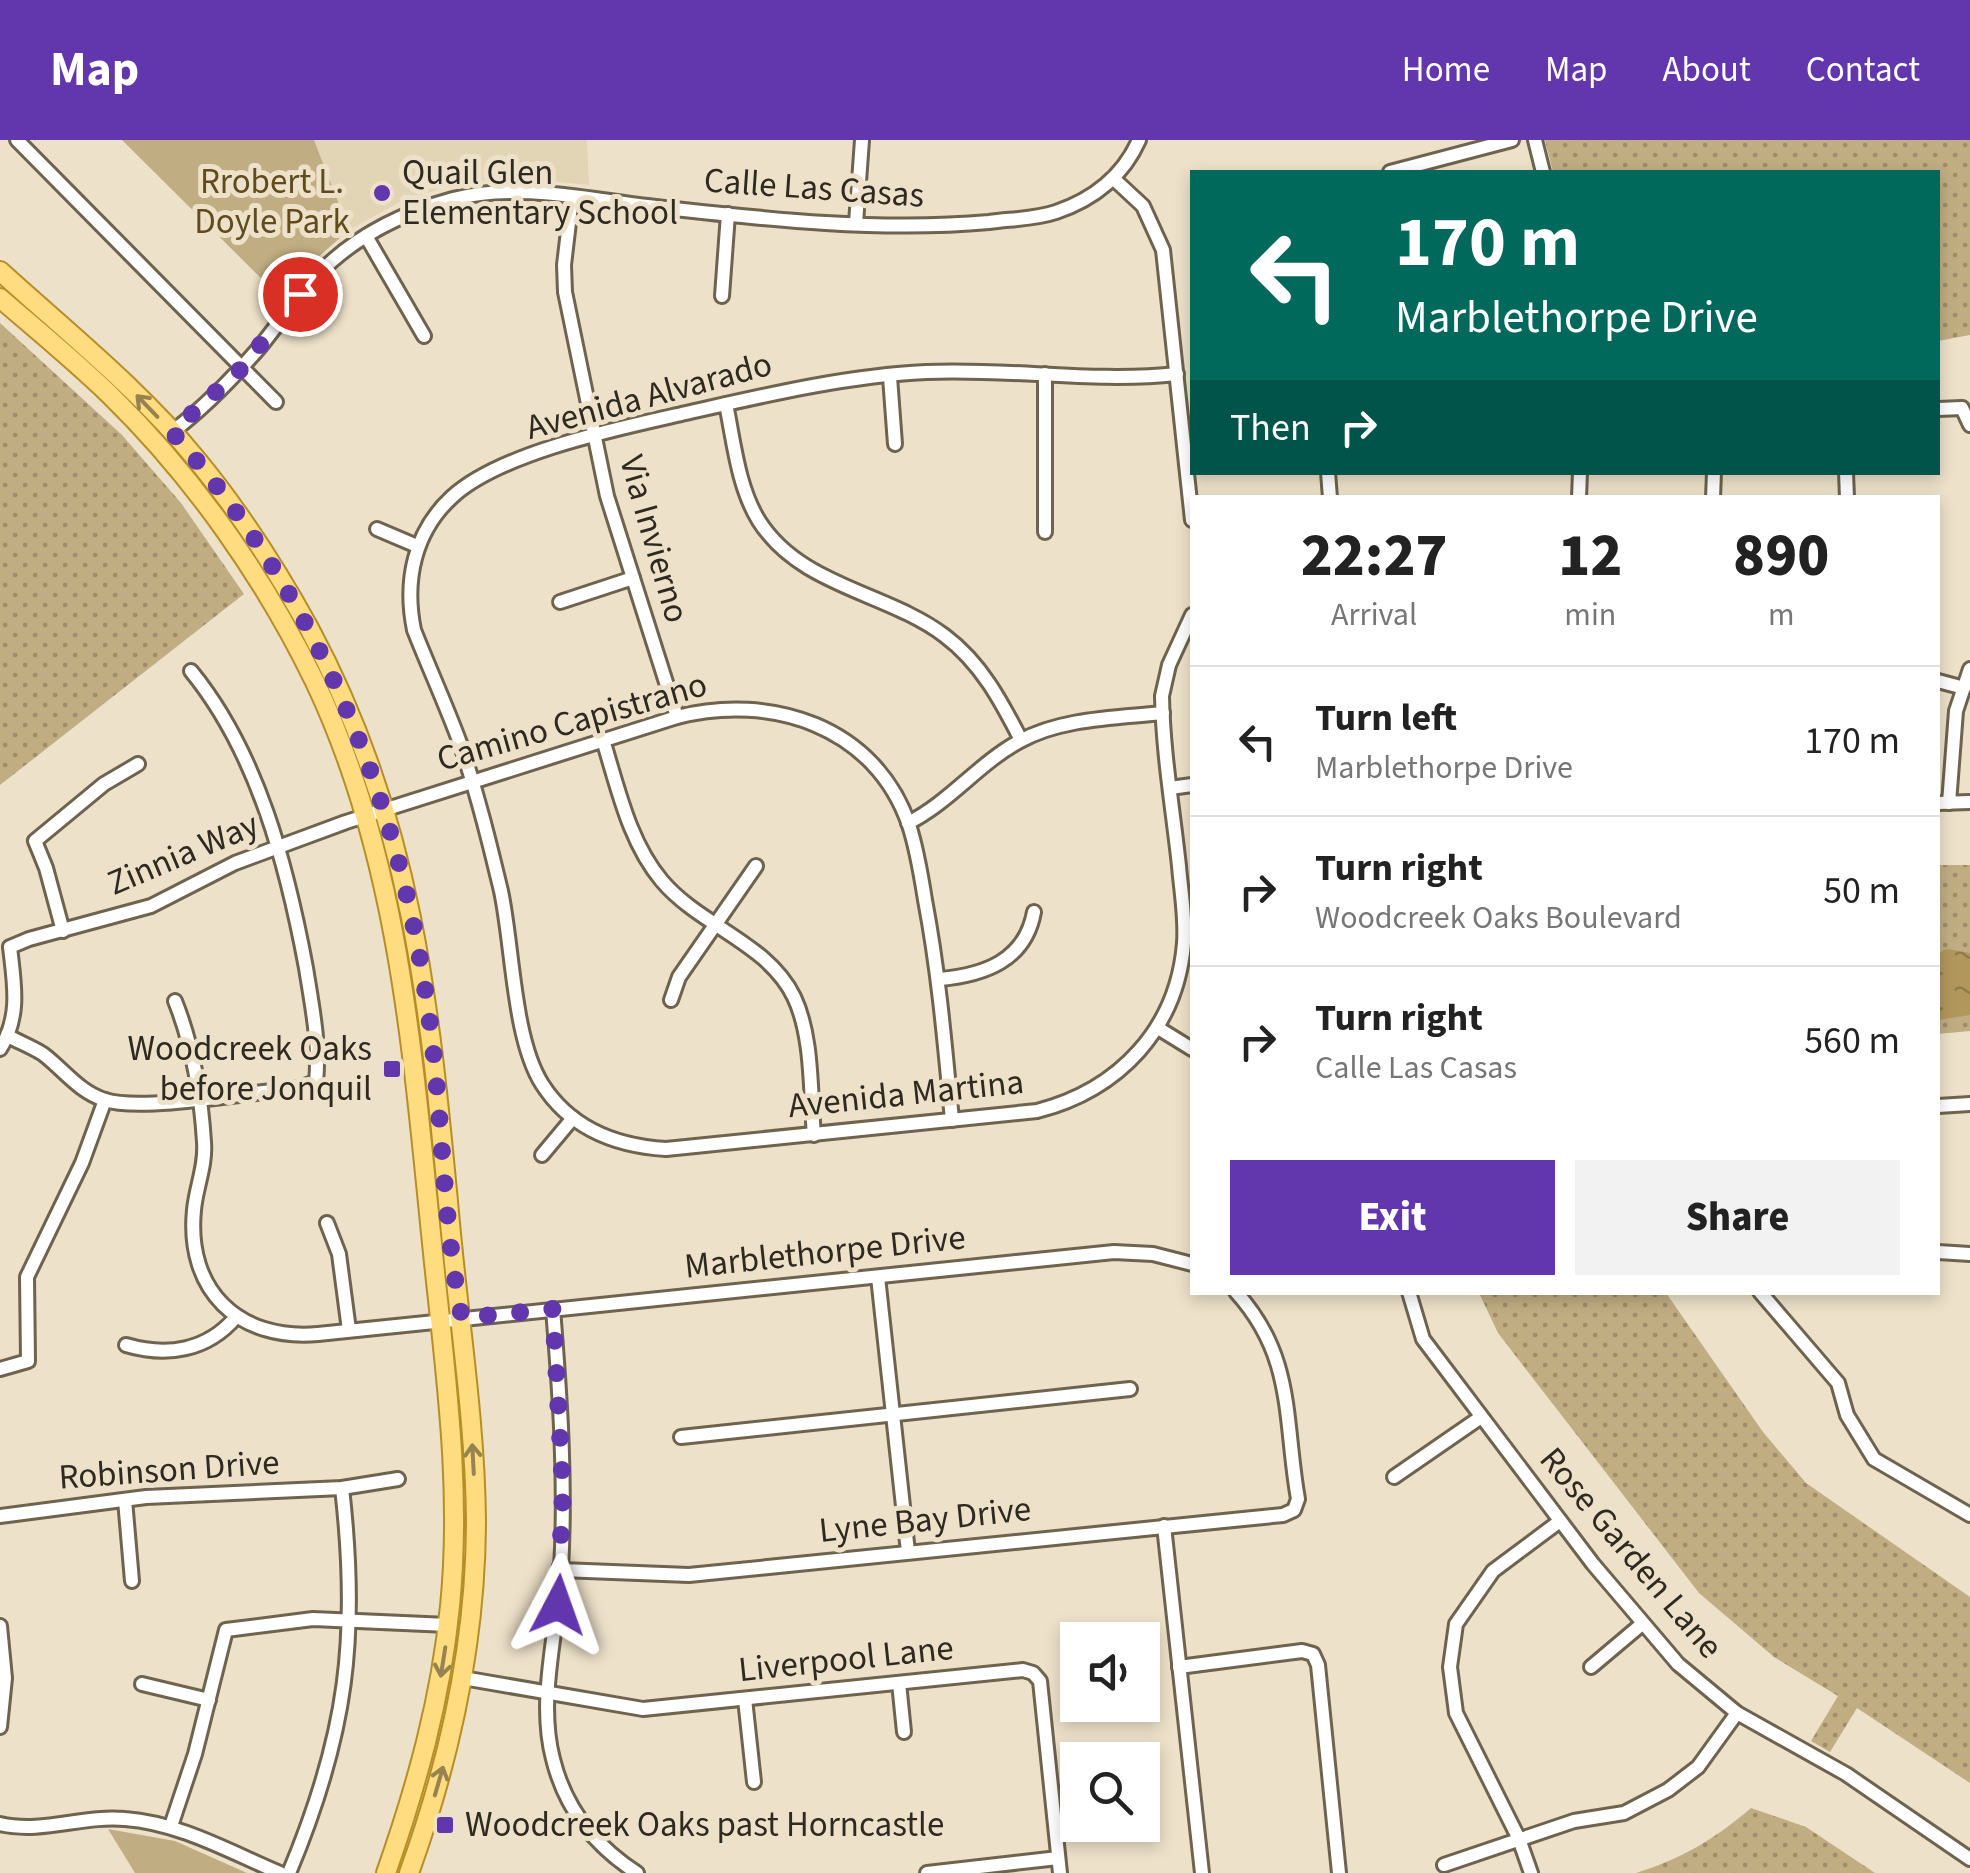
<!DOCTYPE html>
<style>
:root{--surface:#fff;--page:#f2f2f2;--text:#222;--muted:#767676;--line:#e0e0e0;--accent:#6236ad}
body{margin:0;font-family:"Source Sans 3",sans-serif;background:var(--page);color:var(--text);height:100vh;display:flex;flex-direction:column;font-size:38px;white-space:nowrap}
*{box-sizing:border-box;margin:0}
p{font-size:32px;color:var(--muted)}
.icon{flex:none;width:55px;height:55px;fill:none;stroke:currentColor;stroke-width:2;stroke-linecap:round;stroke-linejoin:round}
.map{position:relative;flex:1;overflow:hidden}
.drawer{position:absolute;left:1190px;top:355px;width:750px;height:800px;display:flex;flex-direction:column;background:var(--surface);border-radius:0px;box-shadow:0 5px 15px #0003}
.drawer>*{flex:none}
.top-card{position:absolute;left:1190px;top:30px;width:750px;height:305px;border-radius:0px;box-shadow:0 5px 15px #0003;background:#00695c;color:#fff;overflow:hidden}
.tools{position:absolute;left:1060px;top:1482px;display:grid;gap:20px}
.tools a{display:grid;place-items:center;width:100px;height:100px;border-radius:0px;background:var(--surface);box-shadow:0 5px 15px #0003;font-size:50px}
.pin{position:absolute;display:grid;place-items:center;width:85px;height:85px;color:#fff;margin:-42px;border:5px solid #fff;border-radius:50%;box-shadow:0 2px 10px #0007}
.me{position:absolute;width:110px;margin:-55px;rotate:4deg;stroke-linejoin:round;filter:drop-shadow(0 0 8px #0008)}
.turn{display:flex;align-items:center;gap:35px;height:210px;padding:0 40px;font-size:45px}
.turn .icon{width:130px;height:130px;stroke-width:2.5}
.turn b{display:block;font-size:70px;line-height:85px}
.then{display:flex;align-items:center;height:95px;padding:0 40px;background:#0003;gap:20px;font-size:38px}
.eta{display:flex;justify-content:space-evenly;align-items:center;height:170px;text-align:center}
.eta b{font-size:60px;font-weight:800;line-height:70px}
.primary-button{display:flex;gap:20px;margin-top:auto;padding:20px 40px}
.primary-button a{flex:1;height:115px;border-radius:0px;background:var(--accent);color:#fff;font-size:40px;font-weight:800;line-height:115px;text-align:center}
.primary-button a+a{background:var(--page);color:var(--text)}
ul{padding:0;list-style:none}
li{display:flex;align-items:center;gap:30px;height:150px;padding:0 40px;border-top:2px solid var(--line)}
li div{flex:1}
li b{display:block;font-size:38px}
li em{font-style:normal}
header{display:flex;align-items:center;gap:60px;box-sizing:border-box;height:140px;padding:0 50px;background:var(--accent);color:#fff}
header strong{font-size:48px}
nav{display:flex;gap:55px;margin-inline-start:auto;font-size:35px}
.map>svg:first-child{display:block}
</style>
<header>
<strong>Map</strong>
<nav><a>Home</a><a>Map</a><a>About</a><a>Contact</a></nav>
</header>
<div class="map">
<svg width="1970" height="1733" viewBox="0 0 1970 1733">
<defs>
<pattern id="grass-dots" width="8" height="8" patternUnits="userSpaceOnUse" patternTransform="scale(2.5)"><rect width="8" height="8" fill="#c1ad82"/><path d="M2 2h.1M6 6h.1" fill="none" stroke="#9d8d6a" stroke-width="1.8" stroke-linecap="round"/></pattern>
<pattern id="water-ripples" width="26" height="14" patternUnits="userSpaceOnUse" patternTransform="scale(2.5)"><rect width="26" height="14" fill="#b2975d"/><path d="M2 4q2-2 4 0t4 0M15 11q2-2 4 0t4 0" fill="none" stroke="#917b4c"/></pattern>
</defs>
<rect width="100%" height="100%" fill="#ede1c9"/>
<!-- built -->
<path fill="#e2d5b6" d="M 314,0 L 587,0 L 589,45 L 519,38 L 459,43 L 402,61 L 349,90 Z"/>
<!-- grass -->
<g fill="url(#grass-dots)">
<path d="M 1545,0 L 1970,0 L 1970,195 L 1938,201 L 1938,32 L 1553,32 Z"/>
<path d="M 0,183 L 122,295 L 181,363 L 244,454 L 0,645 Z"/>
<path d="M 1938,725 L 1970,725 L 1970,891 L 1938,894 Z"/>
<path d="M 1479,1153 L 1666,1153 L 1763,1292 L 1806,1343 L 1970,1457 L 1970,1643 L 1857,1568 L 1830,1612 L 1811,1601 L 1838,1556 L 1774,1517 L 1699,1453 L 1498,1193 Z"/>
<path d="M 1751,1668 L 1806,1687 L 1875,1733 L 1636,1733 C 1681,1719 1715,1699 1751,1668 Z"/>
</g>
<!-- park -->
<g fill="#c1ad82">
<path d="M 122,0 L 314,0 L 349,90 L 308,126 L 281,158 Z"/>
<path d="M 108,1689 L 175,1701 L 247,1733 L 135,1733 Z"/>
</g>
<!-- water -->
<path fill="url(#water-ripples)" d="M 1947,809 L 1970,813 L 1970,875 L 1938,880 L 1938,813 Z"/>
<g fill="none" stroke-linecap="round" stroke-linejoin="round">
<!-- minor casing -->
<g stroke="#6d634e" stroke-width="18">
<g id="minor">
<path d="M 17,0 L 276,262"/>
<path d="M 1535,0 L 1543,32"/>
<path d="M 1390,32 L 1512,0"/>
<path d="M 1115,40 L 1143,66 L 1163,110 L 1192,380"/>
<path d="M 572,57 L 564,125 L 565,152 L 607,356 L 677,577"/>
<path d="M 856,83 L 862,0"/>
<path d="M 366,96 L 424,196"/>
<path d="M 722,156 L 728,74"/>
<path d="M 1045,234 L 1045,392"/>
<path d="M 1177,234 C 1094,243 1010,228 926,232 C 845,236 766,255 686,273 C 620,288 501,312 452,357 C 414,392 404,441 414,490 C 429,528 446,565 460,603 C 477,652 489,701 501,751 C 513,807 513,898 542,944 C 570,988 616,1006 666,1009 L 1037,971 C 1119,950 1177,889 1184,803 C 1186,777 1181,751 1179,726 C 1173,670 1163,613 1162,556 L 1169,525 L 1192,475"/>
<path d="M 890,237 L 895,304"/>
<path d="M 726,264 C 734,303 738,347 759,381 C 801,447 887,452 945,496 C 981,523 1001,561 1021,600"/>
<path d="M 1938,269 L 1962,268 L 1970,285"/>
<path d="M 172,292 C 204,268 233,238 259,208 C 283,179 303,146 332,121 C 366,91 409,71 453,59 C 518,42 590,60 656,67 C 765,79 879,92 989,82 C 1011,79 1035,79 1056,72 C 1094,59 1123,36 1139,0"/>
<path d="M 1328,332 L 1330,358"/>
<path d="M 1846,332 L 1847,358"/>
<path d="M 1579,358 L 1580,332"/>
<path d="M 1713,358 L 1714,332"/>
<path d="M 377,389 L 417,406"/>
<path d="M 560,462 L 633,438"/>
<path d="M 1938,541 L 1964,548"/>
<path d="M 603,600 C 618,648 629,702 662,741 C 700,786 768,803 794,857 C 813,897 810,952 814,995"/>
<path d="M 1170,648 L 1192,645"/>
<path d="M 1938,663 L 1970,662"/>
<path d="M 1949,663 L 1956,571 L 1970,529"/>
<path d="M 908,683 C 950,662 979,623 1020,601 C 1062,578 1116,578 1163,573"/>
<path d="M 63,791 L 46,728 L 35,701 L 104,644 L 138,624"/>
<path d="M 940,839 C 984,835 1025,821 1034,772"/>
<path d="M 671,860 L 679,837 L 756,726"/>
<path d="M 175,861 C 193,906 201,954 204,1002 C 206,1026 196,1047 194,1070 C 186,1150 238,1201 318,1194 L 1114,1112 L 1153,1114 L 1192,1124"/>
<path d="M 1158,888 L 1192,909"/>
<path d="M 8,896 C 19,902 32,907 43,914 C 63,929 79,952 105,960 C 141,972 254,952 298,948 L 316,942 C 320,904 312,866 306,828 C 287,726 258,613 191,531"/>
<path d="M 0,909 C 21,876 14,843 10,807 L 29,799 L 151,766 L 235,723 L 346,682 L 677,577 C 771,553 875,586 909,685 C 917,709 921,735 925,760 C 939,834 945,906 952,980"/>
<path d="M 1938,966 L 1970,964"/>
<path d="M 542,1015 L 573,978"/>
<path d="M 327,1083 L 339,1114 L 349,1190"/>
<path d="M 1938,1112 L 1970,1114"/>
<path d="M 878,1137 L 908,1412"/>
<path d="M 1409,1152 L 1423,1199 L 1593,1424 L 1678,1524 L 1737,1573 L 1846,1634 L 1970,1719"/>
<path d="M 1760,1152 L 1838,1243 L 1847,1275 L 1874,1319 L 1970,1375"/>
<path d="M 553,1169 C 560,1255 566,1343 561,1429 C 558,1491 537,1558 553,1619 C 565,1668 595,1706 637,1733"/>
<path d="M 126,1205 C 167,1217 207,1211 236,1177"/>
<path d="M 0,1229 L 28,1221 L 27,1137 L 82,1023 L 105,960"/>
<path d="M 681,1297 L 1130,1249"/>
<path d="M 1394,1337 L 1481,1277"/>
<path d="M 125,1360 L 132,1441"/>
<path d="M 0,1376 L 146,1357 L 342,1348 L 398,1339"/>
<path d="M 1164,1386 L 1202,1733"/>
<path d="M 561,1430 L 689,1435 L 1283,1375 L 1294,1370 L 1298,1359 C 1284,1280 1295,1217 1236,1152"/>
<path d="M 0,1486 L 5,1538 L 0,1587"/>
<path d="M 1179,1527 L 1302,1511 L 1313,1514 L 1318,1525 L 1339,1733"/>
<path d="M 1591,1527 L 1642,1484"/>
<path d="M 463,1538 L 643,1569 L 1023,1530 L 1033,1533 L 1040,1541 L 1060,1733"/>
<path d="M 899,1543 L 904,1592"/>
<path d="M 142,1544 L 209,1560"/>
<path d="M 745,1559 L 754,1642"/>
<path d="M 0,1684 C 43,1694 83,1675 125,1679 C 180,1683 230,1712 280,1733"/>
<path d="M 171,1686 L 195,1614 L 226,1490 L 313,1479 L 448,1485"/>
<path d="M 1444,1725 L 1574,1681 L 1624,1673 L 1668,1650 L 1698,1627 L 1737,1573"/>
<path d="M 289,1733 C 347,1595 359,1496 342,1348"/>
<path d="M 927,1733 L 1058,1718"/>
<path d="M 1531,1733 L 1519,1699 L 1456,1573 L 1450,1527 L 1456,1484 L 1493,1431 L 1560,1381"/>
</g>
</g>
<!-- major casing -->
<g stroke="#b68e27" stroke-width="22">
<g id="major">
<path d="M 0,131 C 67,192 139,249 197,320 C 239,371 277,430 309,488 C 413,681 430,869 450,1083 C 459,1182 475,1281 476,1380 C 476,1501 450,1620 409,1733"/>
<path d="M 0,158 C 37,190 75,221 110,255 C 193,336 264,437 315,542 C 400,721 413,919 433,1113 C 445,1230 462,1347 450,1466 C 441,1558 417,1645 386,1733"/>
</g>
</g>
<!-- minor -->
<use href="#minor" stroke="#fff" stroke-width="12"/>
<!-- major -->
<use href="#major" stroke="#fedc7f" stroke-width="18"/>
</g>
<!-- one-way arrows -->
<defs><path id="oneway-shaft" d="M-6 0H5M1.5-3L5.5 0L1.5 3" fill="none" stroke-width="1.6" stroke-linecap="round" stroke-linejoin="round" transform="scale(2.5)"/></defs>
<g stroke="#968350">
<use href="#oneway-shaft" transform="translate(147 266) rotate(-134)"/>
<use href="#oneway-shaft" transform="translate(473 1319) rotate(-93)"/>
<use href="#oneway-shaft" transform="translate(443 1522) rotate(99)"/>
<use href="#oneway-shaft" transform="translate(439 1641) rotate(-74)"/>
</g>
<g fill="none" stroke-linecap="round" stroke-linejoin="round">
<!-- route -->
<path stroke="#6236ad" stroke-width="18" stroke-dasharray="0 32.4" d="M 300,154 L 242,228 L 172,292 C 318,456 400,660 429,876 C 443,976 442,1079 462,1178 L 553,1169 L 563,1350 L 558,1465"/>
</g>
<!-- markers -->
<g fill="#6236ad" stroke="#ede1c9" stroke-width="4">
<circle cx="382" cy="53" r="10"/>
<rect x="382" y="919" width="20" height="20" rx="5"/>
<rect x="435" y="1675" width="20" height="20" rx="5"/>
</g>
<g text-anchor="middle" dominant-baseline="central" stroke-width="10" stroke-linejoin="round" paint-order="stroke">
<!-- poi labels -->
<g font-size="35" fill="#2f2a21" stroke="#ede1c9" text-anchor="start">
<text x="402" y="33">Quail Glen<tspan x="402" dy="40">Elementary School</tspan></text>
<text x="372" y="909" text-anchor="end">Woodcreek Oaks<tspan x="372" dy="40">before Jonquil</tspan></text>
<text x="465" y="1685">Woodcreek Oaks past Horncastle</text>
</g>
<!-- park labels -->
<g font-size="35" fill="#5f4b1d" stroke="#ede1c9">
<text x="272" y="42">Rrobert L.<tspan x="272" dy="40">Doyle Park</tspan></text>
</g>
<!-- street labels -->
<g font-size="35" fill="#2f2a21" stroke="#ede1c9">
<text transform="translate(814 48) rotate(4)">Calle Las Casas</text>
<text transform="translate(649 256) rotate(-15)">Avenida Alvarado</text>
<text transform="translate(654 399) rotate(74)">Via Invierno</text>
<text transform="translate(572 582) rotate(-16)">Camino Capistrano</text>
<text transform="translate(183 714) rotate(-23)">Zinnia Way</text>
<text transform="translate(906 954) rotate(-6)">Avenida Martina</text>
<text transform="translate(825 1112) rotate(-6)">Marblethorpe Drive</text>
<text transform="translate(169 1330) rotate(-4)">Robinson Drive</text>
<text transform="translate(925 1380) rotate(-6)">Lyne Bay Drive</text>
<text transform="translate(1631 1413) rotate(50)">Rose Garden Lane</text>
<text transform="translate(846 1519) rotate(-6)">Liverpool Lane</text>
</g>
</g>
</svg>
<div class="tools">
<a><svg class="icon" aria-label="sound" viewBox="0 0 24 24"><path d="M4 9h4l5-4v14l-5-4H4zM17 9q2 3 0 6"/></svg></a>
<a><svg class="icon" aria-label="search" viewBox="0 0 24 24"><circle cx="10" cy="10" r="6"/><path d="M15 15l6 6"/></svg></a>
</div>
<div class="pin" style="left:300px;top:154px;background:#d93025"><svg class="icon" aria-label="arrive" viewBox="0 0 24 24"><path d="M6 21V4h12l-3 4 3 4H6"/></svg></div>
<svg class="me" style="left:558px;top:1465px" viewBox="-20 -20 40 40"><path d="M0-17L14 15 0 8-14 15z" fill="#6236ad" stroke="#fff" stroke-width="4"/></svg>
<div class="top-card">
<div class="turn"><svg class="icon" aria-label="left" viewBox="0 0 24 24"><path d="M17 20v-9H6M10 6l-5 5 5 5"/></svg><div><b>170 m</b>Marblethorpe Drive</div></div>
<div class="then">Then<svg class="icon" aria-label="right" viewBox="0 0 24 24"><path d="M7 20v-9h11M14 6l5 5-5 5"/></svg></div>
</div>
<section class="drawer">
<div class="eta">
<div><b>22:27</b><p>Arrival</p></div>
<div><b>12</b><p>min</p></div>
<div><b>890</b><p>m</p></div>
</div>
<ul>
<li><svg class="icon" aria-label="left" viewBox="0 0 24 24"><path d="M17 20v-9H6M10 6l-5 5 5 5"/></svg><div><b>Turn left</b><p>Marblethorpe Drive</p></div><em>170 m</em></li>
<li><svg class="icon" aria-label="right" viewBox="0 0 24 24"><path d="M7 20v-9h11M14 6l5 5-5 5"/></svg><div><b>Turn right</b><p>Woodcreek Oaks Boulevard</p></div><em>50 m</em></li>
<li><svg class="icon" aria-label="right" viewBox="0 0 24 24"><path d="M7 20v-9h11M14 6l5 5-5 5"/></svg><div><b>Turn right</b><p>Calle Las Casas</p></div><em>560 m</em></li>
</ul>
<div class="primary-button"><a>Exit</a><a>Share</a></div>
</section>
</div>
